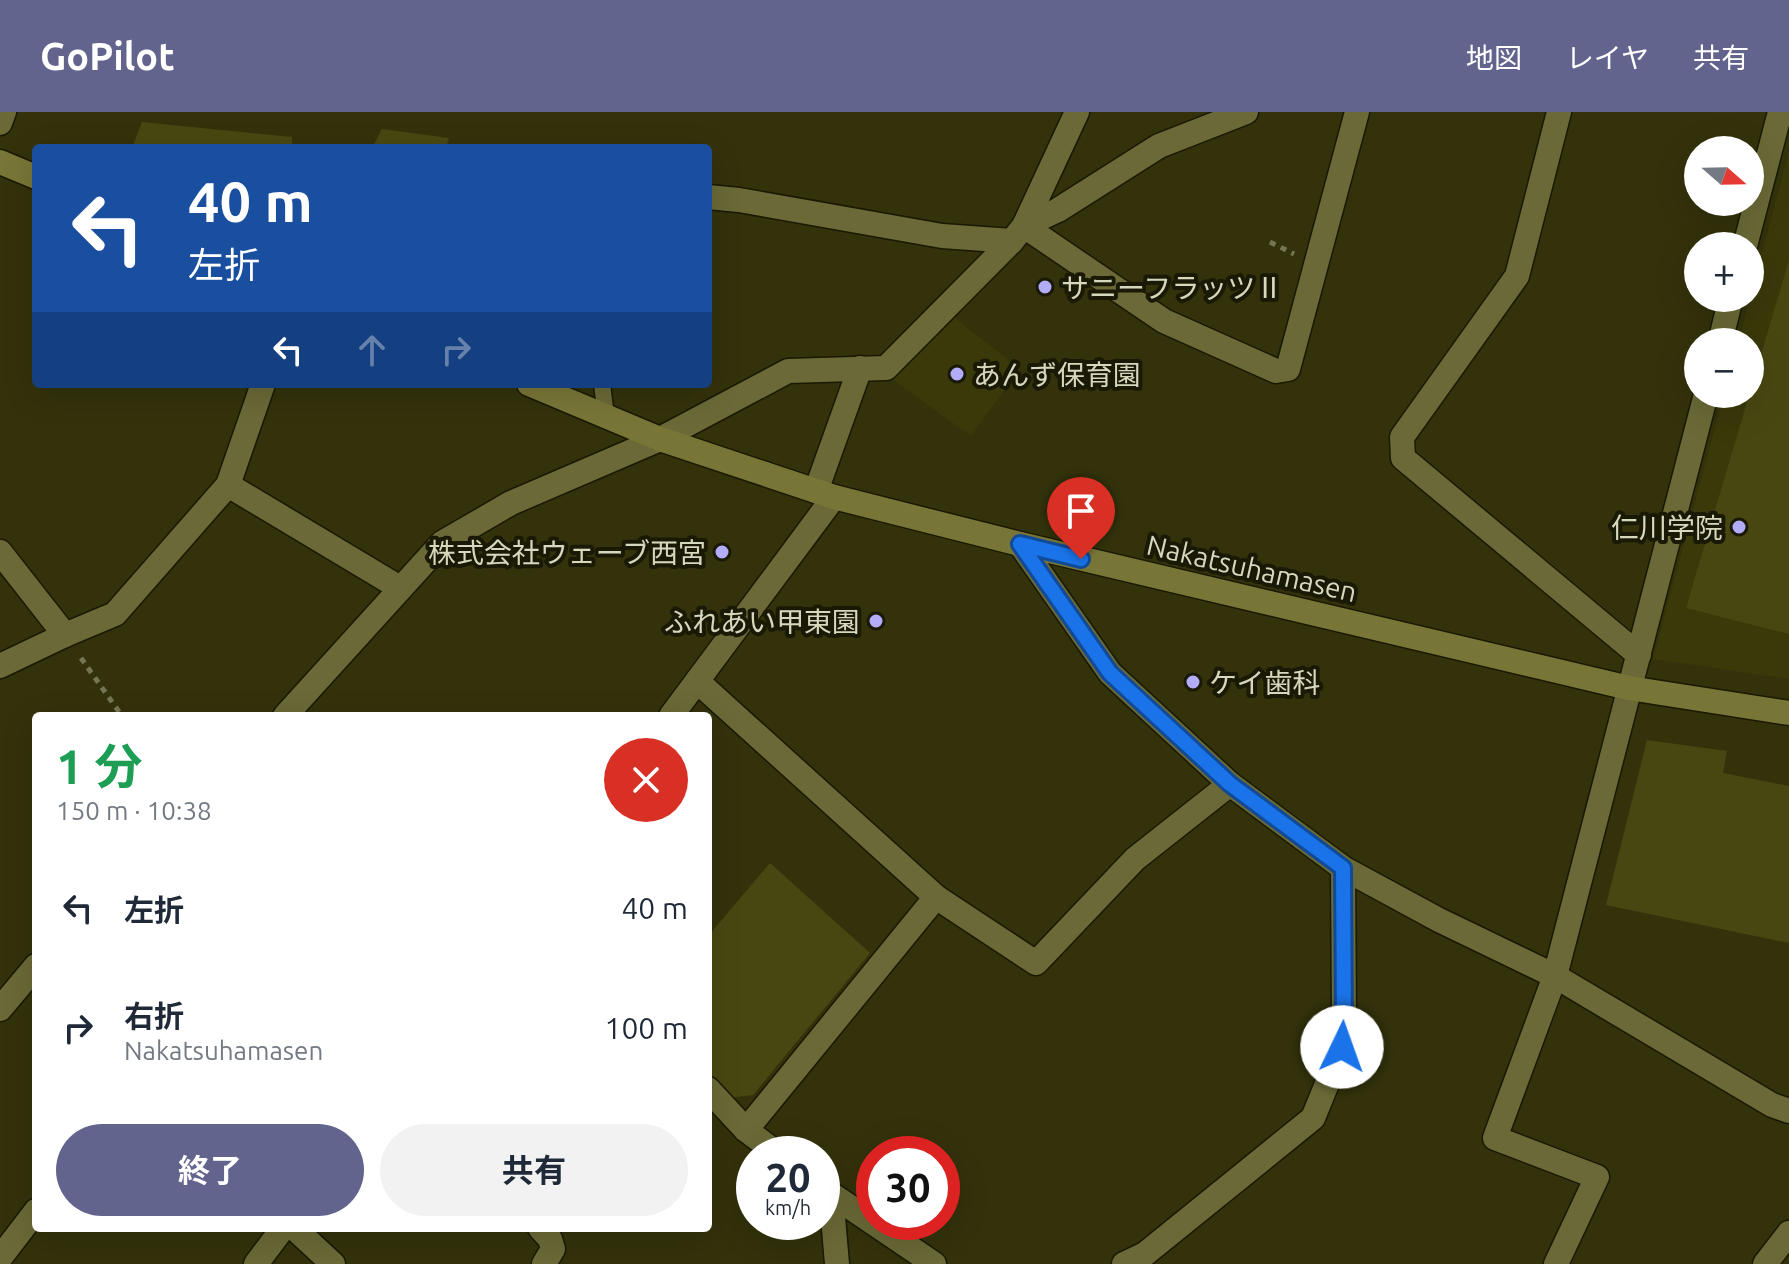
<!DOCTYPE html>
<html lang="ja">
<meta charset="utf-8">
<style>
:root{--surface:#fff;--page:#f2f2f3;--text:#1f2937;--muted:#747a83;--accent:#62648e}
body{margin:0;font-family:Ubuntu,"Noto Sans JP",sans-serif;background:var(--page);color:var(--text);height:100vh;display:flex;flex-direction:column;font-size:30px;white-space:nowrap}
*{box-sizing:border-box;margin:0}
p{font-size:26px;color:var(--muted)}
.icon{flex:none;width:44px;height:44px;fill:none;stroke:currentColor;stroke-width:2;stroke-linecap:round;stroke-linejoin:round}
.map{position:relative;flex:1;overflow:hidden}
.panel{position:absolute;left:32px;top:600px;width:680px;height:520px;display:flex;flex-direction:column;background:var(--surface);border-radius:8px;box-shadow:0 8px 32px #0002}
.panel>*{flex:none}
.top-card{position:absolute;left:32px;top:32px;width:680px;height:244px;border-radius:8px;box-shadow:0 8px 32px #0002;background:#1a4fa0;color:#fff;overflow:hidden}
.needle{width:52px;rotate:110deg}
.fabs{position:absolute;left:1684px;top:24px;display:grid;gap:16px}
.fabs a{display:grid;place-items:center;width:80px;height:80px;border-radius:50%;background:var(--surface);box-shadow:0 8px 32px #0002;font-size:40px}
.speed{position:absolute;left:736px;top:1024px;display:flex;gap:16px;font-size:40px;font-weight:700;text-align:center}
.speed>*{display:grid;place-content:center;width:104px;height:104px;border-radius:50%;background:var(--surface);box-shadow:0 8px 32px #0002;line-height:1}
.speed small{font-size:20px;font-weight:400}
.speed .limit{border:12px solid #d22;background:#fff;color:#111}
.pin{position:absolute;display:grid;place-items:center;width:68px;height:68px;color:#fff;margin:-82px -34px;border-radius:50% 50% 50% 0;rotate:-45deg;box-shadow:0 0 8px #0007}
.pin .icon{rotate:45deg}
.me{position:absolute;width:88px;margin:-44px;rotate:3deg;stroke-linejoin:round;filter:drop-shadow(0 0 6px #0008)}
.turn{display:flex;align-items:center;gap:28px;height:168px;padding:0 24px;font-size:36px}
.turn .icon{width:104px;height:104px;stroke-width:2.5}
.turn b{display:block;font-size:56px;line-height:68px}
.lanes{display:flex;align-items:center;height:76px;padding:0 24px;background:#0003;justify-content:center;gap:40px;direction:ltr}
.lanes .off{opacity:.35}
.round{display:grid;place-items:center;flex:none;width:84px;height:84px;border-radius:42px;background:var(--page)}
.overview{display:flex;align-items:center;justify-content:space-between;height:136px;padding:0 24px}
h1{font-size:48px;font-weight:700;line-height:60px;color:#1e9e55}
.primary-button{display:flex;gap:16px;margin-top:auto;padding:16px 24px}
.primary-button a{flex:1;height:92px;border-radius:48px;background:var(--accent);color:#fff;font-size:32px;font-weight:700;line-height:92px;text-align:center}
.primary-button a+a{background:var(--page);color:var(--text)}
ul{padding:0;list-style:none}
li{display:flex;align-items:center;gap:24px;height:120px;padding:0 24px}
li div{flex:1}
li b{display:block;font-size:30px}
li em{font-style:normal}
header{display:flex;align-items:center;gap:48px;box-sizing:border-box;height:112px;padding:0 40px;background:var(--accent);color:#fff}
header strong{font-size:38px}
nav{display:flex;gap:44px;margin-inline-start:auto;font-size:28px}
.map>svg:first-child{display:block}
</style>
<header>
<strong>GoPilot</strong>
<nav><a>地図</a><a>レイヤ</a><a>共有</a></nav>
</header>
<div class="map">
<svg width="1789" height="1152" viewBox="0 0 1789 1152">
<rect width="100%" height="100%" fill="#33320b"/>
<!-- built -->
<g fill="#3a390a">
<path d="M 1789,40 L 1789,567 L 1653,547 L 1724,282 L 1750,282 L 1750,230 L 1738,230 Z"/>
<path d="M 955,206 L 1020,257 L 971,324 L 893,268 Z"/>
</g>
<!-- green -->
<g fill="#494711">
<path d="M 142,10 L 292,25 L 292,36 L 132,36 Z"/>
<path d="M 382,17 L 449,26 L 446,36 L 372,36 Z"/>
<path d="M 1789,148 L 1789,522 L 1686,496 Z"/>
<path d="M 1647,628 L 1727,639 L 1723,661 L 1789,674 L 1789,831 L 1606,793 Z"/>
<path d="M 770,751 L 870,841 L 753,983 L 728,986 L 708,959 L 708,824 Z"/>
</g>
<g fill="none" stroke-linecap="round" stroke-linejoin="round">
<!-- lane casing -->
<g stroke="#1a1901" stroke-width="19">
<path id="lane" d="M 602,272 L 606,304"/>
</g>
<!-- street casing -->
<g stroke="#1a1901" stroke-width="27">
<g id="street">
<path d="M 1559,0 L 1517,164 L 1402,325 L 1403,346 L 1639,543"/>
<path d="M 0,11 L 4,0"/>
<path d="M 708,85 L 739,88 L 942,124 L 1012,129"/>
<path d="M 1024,114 L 1164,209 L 1276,259 L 1288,257 L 1357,0"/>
<path d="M 1024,114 L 1058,98 L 1159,34 L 1246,0"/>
<path d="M 1745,134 L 1780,0"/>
<path d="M 1720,230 L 1731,186"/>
<path d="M 228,373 L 400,476"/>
<path d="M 816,379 L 860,256"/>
<path d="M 1020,432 L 1110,561 L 1230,672 L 1343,756 L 1439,808 L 1555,864 L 1772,993 L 1789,999"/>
<path d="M 0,440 L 65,523"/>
<path d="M 0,554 L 65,523 L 115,502 L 228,373 L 263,272"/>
<path d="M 697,569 L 936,785 L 1036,851 L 1135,747 L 1230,672"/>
<path d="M 285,604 L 442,431 L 511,391 L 660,327 L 788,259 L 886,256 L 1012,129 L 1024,114 L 1077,0"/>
<path d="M 671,604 L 834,385"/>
<path d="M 0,897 L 36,854"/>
<path d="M 708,977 L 746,1018 L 778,1042"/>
<path d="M 746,1018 L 936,785"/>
<path d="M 822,1076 L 934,1152"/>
<path d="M 831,1082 L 837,1152"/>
<path d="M 294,1116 L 333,1152"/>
<path d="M 540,1116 L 550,1127 L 553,1137 L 544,1152"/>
<path d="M 0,1146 L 36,1099"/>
<path d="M 256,1152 L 283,1116"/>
<path d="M 1124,1152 L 1145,1142 L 1313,1006 L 1342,935 L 1344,910 L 1343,756"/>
<path d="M 1556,1152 L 1597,1065 L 1495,1026 L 1555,864 L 1706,282"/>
<path d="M 1765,1152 L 1789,1121"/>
</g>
</g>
<!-- secondary casing -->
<g stroke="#1a1901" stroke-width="27">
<g id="secondary">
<path d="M 0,50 L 36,65"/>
<path d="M 529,272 L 660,327 L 834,385 L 1020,432 L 1629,576 L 1789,601"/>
</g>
</g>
<!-- path -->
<g stroke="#767553" stroke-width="5" stroke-dasharray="6 6" stroke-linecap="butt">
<path d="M 1270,130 L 1294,142"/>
<path d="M 81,546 L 122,604"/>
</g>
<!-- lane -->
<use href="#lane" stroke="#6a6937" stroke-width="16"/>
<!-- street -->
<use href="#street" stroke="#6a6937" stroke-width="24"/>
<!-- secondary -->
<use href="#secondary" stroke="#787637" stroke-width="24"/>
</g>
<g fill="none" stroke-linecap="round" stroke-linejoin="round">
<!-- route casing -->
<g stroke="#114b97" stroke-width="20">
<path id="route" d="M 1081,447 L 1020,432 L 1110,561 L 1230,672 L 1343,756 L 1344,910 L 1342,935"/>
</g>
<!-- route -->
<use href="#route" stroke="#1a73e8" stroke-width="14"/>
</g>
<!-- markers -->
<g fill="#b3adf9" stroke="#1a1905" stroke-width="3">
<circle cx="1045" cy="175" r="8"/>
<circle cx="957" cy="262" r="8"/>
<circle cx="1739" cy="415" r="8"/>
<circle cx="722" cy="440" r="8"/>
<circle cx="876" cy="509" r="8"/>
<circle cx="1193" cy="570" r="8"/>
</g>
<g text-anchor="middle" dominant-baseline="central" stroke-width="8" stroke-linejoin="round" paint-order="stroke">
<!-- poi labels -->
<g font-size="28" fill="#d7d7bd" stroke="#1a1905" text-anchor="start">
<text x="1061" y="175">サニーフラッツⅡ</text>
<text x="973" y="262">あんず保育園</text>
<text x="1723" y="415" text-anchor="end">仁川学院</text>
<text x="706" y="440" text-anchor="end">株式会社ウェーブ西宮</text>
<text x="860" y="509" text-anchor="end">ふれあい甲東園</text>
<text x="1209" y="570">ケイ歯科</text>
</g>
<!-- street labels -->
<g font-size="28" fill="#d7d7bd" stroke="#1a1905">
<text transform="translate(1252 456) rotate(13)">Nakatsuhamasen</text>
</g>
</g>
</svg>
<div class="fabs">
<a><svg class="needle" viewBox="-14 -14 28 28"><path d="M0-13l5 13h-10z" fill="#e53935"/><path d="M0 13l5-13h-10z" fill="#747a83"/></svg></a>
<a>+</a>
<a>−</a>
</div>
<div class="speed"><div>20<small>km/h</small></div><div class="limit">30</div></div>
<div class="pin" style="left:1081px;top:447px;background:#d93025"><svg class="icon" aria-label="arrive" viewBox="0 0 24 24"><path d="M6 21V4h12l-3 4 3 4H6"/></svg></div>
<svg class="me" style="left:1342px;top:935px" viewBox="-20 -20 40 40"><circle r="19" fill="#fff"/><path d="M0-13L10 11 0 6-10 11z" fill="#1a73e8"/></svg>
<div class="top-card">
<div class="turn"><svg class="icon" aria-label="left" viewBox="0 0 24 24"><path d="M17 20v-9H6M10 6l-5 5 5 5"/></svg><div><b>40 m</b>左折</div></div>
<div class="lanes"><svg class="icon" aria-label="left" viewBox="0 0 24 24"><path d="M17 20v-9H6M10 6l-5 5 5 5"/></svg><svg class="icon off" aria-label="ahead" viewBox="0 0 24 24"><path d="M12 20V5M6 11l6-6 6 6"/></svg><svg class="icon off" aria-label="right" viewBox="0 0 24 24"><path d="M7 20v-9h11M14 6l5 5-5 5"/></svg></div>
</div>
<section class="panel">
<div class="overview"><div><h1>1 分</h1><p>150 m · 10:38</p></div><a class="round" style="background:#d93025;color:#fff"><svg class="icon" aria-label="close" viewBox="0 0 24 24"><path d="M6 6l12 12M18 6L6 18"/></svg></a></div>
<ul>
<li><svg class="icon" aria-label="left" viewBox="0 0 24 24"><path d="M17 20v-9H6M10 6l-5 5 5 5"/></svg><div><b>左折</b></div><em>40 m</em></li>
<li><svg class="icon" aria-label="right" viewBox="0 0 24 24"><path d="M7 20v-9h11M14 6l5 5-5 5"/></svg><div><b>右折</b><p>Nakatsuhamasen</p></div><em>100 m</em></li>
</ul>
<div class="primary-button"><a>終了</a><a>共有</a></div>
</section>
</div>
